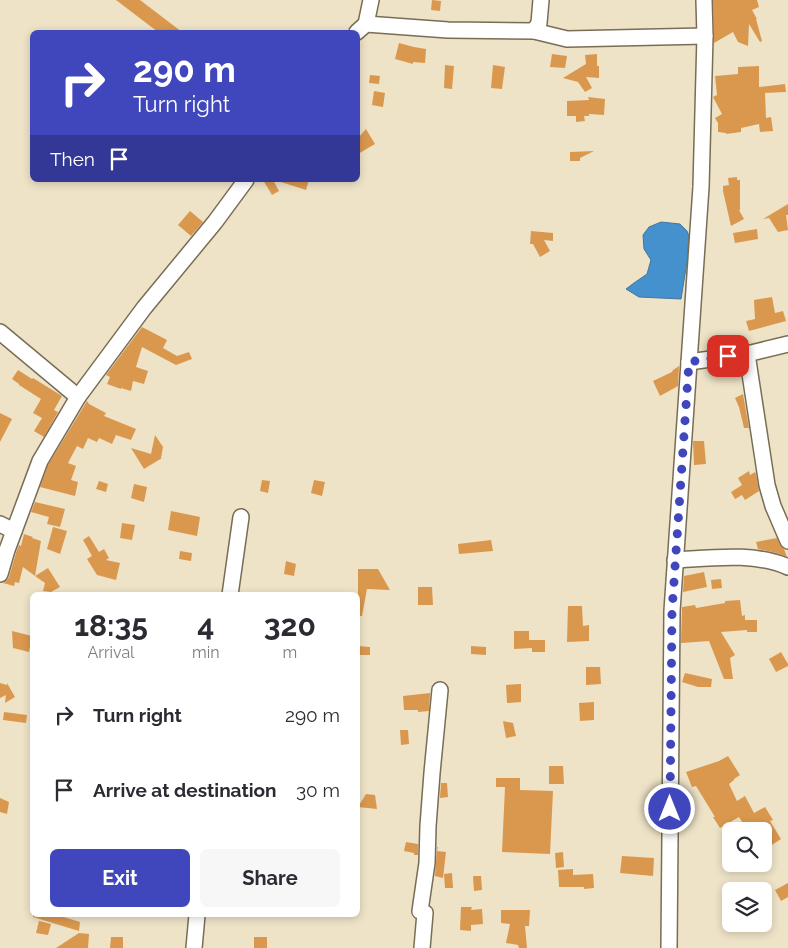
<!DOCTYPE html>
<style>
:root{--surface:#fff;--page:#f7f7f7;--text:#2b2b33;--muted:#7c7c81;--accent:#4047bc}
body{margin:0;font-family:Raleway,sans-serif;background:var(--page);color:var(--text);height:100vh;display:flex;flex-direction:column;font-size:19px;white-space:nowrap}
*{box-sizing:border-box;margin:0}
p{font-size:16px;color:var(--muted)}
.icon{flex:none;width:28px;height:28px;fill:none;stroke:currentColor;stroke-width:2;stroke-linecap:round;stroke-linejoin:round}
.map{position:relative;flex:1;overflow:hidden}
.details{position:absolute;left:30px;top:592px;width:330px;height:325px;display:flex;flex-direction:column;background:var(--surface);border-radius:8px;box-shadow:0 2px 8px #0003}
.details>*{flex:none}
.top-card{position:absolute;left:30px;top:30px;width:330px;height:152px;border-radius:8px;box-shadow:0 2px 8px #0003;background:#4047bc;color:#fff;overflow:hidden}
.tools{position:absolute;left:722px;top:822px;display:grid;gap:10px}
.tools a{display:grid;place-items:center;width:50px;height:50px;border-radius:8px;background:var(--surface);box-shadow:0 2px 8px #0003;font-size:25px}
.pin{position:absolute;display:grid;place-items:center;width:42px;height:42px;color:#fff;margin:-21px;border-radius:10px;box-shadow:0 2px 8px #0006}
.me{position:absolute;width:55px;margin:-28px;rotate:0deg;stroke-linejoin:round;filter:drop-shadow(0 0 4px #0008)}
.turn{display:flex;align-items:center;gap:18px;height:105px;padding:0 20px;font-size:22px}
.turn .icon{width:65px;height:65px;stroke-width:2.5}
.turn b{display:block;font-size:35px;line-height:42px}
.then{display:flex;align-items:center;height:48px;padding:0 20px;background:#0003;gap:10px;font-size:19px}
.eta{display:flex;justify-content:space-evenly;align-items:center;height:85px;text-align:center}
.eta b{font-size:30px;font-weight:700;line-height:35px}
.cta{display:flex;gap:10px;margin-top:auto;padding:10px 20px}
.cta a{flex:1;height:58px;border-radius:8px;background:var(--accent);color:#fff;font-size:20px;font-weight:700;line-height:58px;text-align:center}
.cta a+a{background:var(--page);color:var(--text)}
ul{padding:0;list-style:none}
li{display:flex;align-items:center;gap:15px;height:75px;padding:0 20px}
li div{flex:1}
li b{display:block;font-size:19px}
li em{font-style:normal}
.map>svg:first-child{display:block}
</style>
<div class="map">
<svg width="788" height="948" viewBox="0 0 788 948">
<rect width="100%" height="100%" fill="#eee3c7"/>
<!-- water -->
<path fill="#4591ce" stroke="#43779f" d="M 661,222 L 680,224 L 687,231 L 689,236 L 687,262 L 681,299 L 639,297 L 626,289 L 634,283 L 647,274 L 651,260 L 644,249 L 643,235 L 649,227 Z"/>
<!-- building -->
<g fill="#da984f">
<path d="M 116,0 L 140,0 L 182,32 L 158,32 Z"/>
<path d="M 432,0 L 441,1 L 440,11 L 431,10 Z"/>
<path d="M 713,0 L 757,0 L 759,7 L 752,10 L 757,19 L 756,19 L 762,41 L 760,42 L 749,24 L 748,46 L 738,42 L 733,32 L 714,43 Z"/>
<path d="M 399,43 L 414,47 L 426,49 L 425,63 L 413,62 L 413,64 L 395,59 Z"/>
<path d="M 552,54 L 567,56 L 565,68 L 550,67 Z"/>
<path d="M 597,54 L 597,66 L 599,66 L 599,78 L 586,77 L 592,88 L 585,92 L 578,82 L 563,78 L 586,64 L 585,55 Z"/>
<path d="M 445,65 L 454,66 L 452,89 L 444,88 Z"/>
<path d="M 493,65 L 505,67 L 502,89 L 491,88 Z"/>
<path d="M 759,66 L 759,87 L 785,84 L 786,92 L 765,93 L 766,118 L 771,117 L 773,131 L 760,132 L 759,124 L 741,128 L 741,132 L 726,134 L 726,133 L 718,132 L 718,123 L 715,118 L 722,114 L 713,97 L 717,95 L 715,76 L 738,74 L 738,67 Z"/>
<path d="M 370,75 L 380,76 L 379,84 L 369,83 Z"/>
<path d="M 374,91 L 385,93 L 383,107 L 372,105 Z"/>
<path d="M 588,97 L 605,99 L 604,115 L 589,114 L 589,116 L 584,116 L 585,121 L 576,122 L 576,116 L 567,116 L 567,101 L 589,100 Z"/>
<path d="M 366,129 L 375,144 L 358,154 L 358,138 Z"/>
<path d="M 594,151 L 580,158 L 580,161 L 570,161 L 570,152 Z"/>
<path d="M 737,177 L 737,180 L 740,180 L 740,210 L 739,210 L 744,219 L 731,226 L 723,191 L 723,186 L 729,185 L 728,178 Z"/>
<path d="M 263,180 L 273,180 L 279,191 L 272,195 Z"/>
<path d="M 281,180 L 309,180 L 306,190 L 281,182 Z"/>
<path d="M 788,204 L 788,215 L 786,215 L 788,230 L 778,232 L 769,218 L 763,219 Z"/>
<path d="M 190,211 L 203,222 L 191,236 L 178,225 Z"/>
<path d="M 757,229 L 758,239 L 735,243 L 733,233 Z"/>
<path d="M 531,231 L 553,233 L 553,241 L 544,240 L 550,251 L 540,257 L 533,244 L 530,244 Z"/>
<path d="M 772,297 L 775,313 L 783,311 L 786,321 L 749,331 L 746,321 L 755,319 L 754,300 Z"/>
<path d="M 142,327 L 167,340 L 163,348 L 177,356 L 189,352 L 192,359 L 176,365 L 142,347 L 136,367 L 148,371 L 144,384 L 133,381 L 131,391 L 121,388 L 121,389 L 107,384 L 110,377 L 106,375 Z"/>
<path d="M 679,366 L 678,386 L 660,396 L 653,381 L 672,372 L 673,370 Z"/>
<path d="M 18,370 L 32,379 L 33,378 L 62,396 L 54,410 L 58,412 L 44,437 L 34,431 L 42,418 L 33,413 L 41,399 L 19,385 L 19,384 L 12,379 Z"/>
<path d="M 743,394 L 749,428 L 744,428 L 739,407 L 735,398 Z"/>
<path d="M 87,401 L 89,404 L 106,413 L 104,416 L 136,429 L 131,440 L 116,435 L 112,444 L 99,438 L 97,442 L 88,438 L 83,449 L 77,446 L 68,463 L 76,466 L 71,480 L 78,482 L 75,496 L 40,487 L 48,465 Z"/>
<path d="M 0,413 L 12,419 L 0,442 Z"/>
<path d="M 155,435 L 163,447 L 161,458 L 162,458 L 144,469 L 131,448 L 151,454 Z"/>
<path d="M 693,441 L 704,441 L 706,464 L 694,465 Z"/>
<path d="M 749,471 L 750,475 L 755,472 L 756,474 L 759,491 L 745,500 L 742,495 L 735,499 L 731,492 L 742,485 L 738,478 Z"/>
<path d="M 262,480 L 270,481 L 268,493 L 260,491 Z"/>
<path d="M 314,480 L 325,482 L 322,496 L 311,493 Z"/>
<path d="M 99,481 L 108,484 L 106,492 L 96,489 Z"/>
<path d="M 134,484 L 147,487 L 144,502 L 131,498 Z"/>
<path d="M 35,502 L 65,509 L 60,527 L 47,524 L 49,517 L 31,512 Z"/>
<path d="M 171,511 L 200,517 L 197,536 L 168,530 Z"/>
<path d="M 122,523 L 135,525 L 132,540 L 120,538 Z"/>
<path d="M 53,527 L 67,531 L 60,554 L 47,549 Z"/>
<path d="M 24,534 L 33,537 L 32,538 L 41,541 L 35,576 L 23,567 L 19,583 L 15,582 L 14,586 L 3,583 L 7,580 L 9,577 L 16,553 L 19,545 L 21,546 Z"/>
<path d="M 89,536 L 99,552 L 104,549 L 109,558 L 106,560 L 120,563 L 116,580 L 97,575 L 87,559 L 92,556 L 83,540 Z"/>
<path d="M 777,538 L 780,545 L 784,549 L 787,557 L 777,553 L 758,549 L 756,542 Z"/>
<path d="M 491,540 L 493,551 L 459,554 L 458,544 Z"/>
<path d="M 180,551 L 192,553 L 191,561 L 179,559 Z"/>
<path d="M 286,561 L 296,564 L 294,576 L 284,574 Z"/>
<path d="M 48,568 L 60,587 L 51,592 L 43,591 L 45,583 L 35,576 Z"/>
<path d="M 358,569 L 378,569 L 390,590 L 367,589 L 362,616 L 358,616 Z"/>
<path d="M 704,572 L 707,587 L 683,592 L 684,576 Z"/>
<path d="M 721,579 L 722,588 L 712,589 L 711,580 Z"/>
<path d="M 418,587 L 432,587 L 433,605 L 418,605 Z"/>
<path d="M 740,600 L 742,616 L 745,615 L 745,620 L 757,620 L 757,632 L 747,632 L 747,630 L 721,632 L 735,655 L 730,658 L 733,679 L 724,679 L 709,641 L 681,643 L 682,607 L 695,605 L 696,608 L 725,603 L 725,601 Z"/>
<path d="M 568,606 L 582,606 L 583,626 L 589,625 L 589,641 L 567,642 Z"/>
<path d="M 12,631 L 32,636 L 29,652 L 13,648 Z"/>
<path d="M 514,631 L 529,631 L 529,640 L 545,640 L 545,652 L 532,652 L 532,648 L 514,649 Z"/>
<path d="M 358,646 L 370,647 L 370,655 L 358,655 Z"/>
<path d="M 471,646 L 486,647 L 486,655 L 471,654 Z"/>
<path d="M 781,652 L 788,664 L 788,666 L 776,672 L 769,659 Z"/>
<path d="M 586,667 L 600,667 L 601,684 L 586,685 Z"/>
<path d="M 685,673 L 712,679 L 711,687 L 698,687 L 682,682 Z"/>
<path d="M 0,683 L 7,685 L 7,683 L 15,697 L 5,703 L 6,695 L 0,698 Z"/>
<path d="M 521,684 L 521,702 L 507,703 L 506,685 Z"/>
<path d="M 430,693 L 429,711 L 418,712 L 418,710 L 404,710 L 403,696 Z"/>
<path d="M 594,702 L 594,720 L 580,721 L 579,703 Z"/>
<path d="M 4,712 L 27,715 L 26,723 L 3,720 Z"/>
<path d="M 503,721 L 513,723 L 516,736 L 506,738 Z"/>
<path d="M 400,730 L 408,730 L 409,744 L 401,745 Z"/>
<path d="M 728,756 L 740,775 L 734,779 L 734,780 L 729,784 L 737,801 L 745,796 L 754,813 L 765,807 L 773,820 L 770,821 L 781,839 L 764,850 L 764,831 L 758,831 L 756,827 L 748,831 L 739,817 L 720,828 L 713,817 L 715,817 L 696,786 L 692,787 L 686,772 L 719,761 Z"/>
<path d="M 549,766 L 563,766 L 564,784 L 549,784 Z"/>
<path d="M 496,778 L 520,778 L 520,790 L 553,791 L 550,854 L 502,852 L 505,787 L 496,787 Z"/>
<path d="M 441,783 L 447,783 L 448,797 L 440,798 Z"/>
<path d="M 366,794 L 375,795 L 377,809 L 358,807 Z"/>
<path d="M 0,798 L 9,802 L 7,814 L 0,812 Z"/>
<path d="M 406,842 L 418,844 L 418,842 L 418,855 L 414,855 L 414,853 L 404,851 Z"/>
<path d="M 437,847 L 438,847 L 437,851 L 446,852 L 443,878 L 435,876 Z"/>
<path d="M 563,852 L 564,867 L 556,868 L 555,853 Z"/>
<path d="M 622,856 L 654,858 L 653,876 L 620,873 Z"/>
<path d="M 573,869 L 573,875 L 593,874 L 594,888 L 584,889 L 584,887 L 559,887 L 558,870 Z"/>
<path d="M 452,873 L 453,888 L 445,888 L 444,874 Z"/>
<path d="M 473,876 L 481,876 L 482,890 L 474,891 Z"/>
<path d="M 788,883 L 788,897 L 781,901 L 775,890 Z"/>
<path d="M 461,907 L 472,907 L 471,910 L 482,909 L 483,924 L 471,925 L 471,931 L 460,930 Z"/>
<path d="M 501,910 L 530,910 L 529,926 L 525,926 L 527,948 L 519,948 L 518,945 L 506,943 L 510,924 L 501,923 Z"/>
<path d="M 33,915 L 57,915 L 80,922 L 79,931 L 33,917 Z"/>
<path d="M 39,921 L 51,924 L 48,935 L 36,933 Z"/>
<path d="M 79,933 L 89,934 L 88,948 L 56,948 Z"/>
<path d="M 111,937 L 123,937 L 123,948 L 110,948 Z"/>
<rect x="254" y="937" width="13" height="11"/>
</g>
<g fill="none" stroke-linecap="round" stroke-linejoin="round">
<!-- minor casing -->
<g stroke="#786d55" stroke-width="18">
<g id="minor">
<path d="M 366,24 L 448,30 L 534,31 L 567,39 L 705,36"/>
<path d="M 534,31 L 539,23 L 541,0"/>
<path d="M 357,32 L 366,24 L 371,0"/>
<path d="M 0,332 L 78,397"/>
<path d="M 747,354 L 767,485 L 773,506 L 788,541"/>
<path d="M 689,362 L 747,354 L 788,344"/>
<path d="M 0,524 L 14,531"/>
<path d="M 675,560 C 711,558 755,552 788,567"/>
<path d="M 0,574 L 7,550 L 40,461 L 78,397 L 144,308 L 215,222 L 246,180"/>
<path d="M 230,595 L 241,517"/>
<path d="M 194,948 L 197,915"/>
<path d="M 422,948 L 425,913 L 420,911 L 427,863 L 428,826 L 432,773 L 440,690"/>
<path d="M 669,948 L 672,611 L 701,187 L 705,36 L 704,0"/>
</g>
</g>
<!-- minor -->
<use href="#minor" stroke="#fff" stroke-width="15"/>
</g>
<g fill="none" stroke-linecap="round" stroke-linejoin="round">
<!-- route -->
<path stroke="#4047bc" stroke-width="9" stroke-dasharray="0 16.2" d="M 670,809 L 672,611 L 689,362 L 728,356"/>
</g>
</svg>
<div class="tools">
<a><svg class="icon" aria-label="search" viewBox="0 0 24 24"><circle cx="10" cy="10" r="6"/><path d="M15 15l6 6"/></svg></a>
<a><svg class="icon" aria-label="layers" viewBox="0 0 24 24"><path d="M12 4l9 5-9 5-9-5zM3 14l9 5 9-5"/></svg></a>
</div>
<div class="pin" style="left:728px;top:356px;background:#d93025"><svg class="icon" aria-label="arrive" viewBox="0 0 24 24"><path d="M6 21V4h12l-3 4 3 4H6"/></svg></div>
<svg class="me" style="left:670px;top:809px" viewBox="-20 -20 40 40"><circle r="17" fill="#4047bc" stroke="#fff" stroke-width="3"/><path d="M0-11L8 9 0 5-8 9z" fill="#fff"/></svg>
<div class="top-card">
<div class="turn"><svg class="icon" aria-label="right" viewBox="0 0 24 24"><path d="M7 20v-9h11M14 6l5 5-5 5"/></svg><div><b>290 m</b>Turn right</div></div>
<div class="then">Then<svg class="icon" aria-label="arrive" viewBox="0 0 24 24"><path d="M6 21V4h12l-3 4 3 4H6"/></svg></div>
</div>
<section class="details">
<div class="eta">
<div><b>18:35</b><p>Arrival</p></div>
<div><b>4</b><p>min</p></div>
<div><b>320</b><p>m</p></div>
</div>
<ul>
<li><svg class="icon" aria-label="right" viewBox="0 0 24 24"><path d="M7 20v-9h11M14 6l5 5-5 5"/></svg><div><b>Turn right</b></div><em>290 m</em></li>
<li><svg class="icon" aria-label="arrive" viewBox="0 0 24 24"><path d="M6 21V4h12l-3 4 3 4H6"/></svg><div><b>Arrive at destination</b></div><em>30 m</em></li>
</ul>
<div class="cta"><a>Exit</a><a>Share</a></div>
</section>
</div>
